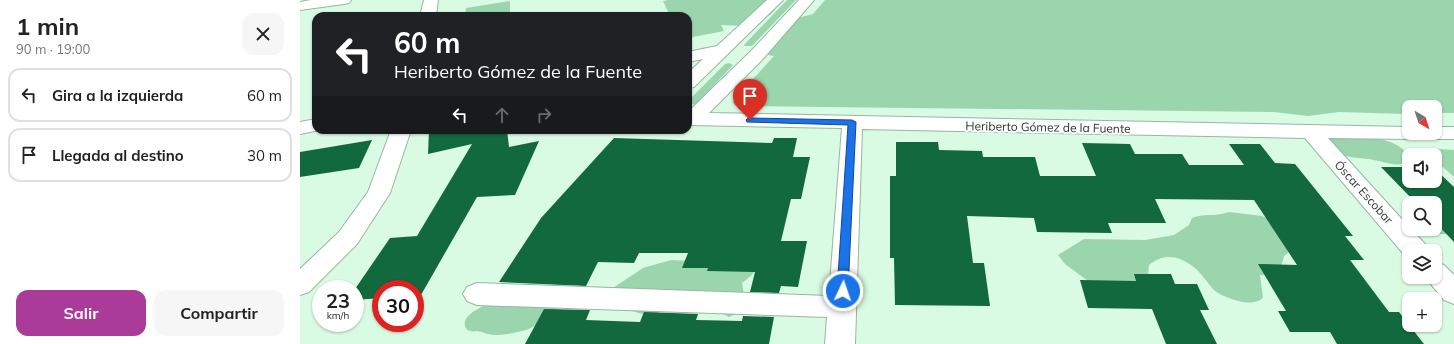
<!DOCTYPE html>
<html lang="es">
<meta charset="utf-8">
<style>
:root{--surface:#fff;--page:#f6f6f6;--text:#222;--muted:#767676;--line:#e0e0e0;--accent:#aa3b98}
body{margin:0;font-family:Mulish,sans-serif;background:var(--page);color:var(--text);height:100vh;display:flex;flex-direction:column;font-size:15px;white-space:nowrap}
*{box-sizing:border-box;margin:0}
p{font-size:13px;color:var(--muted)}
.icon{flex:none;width:22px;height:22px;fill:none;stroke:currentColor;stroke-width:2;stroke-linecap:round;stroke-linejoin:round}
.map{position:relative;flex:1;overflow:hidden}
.sheet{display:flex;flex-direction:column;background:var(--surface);width:300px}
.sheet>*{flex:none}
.hud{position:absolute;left:12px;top:12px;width:380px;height:122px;border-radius:12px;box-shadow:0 1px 3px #0004;background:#202124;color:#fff;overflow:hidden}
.needle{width:26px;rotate:141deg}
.fabs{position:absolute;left:1102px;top:100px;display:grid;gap:8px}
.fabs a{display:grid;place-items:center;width:40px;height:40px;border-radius:8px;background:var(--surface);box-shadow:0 1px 3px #0004;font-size:20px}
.speed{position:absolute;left:12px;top:280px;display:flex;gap:8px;font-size:20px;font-weight:700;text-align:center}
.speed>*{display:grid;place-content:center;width:52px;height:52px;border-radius:50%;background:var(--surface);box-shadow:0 1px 3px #0004;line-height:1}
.speed small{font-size:10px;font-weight:400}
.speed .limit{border:6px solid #d22;background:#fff;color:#111}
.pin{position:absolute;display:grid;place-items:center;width:34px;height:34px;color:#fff;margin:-41px -17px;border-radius:50% 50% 50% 0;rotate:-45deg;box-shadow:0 0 4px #0007}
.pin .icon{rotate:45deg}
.me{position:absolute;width:44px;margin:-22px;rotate:3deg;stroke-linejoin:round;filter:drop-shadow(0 0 3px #0008)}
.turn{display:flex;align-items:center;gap:14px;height:84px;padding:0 16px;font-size:18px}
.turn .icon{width:52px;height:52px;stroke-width:2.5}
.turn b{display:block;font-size:28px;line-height:34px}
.lanes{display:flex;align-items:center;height:38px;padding:0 16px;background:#0003;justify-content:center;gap:20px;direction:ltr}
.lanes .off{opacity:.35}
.round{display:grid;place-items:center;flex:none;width:42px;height:42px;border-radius:12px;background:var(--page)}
.headline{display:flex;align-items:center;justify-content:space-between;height:68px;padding:0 16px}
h1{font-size:24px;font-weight:700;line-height:30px}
.action{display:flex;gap:8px;margin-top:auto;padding:8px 16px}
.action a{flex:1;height:46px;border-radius:12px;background:var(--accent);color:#fff;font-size:16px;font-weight:700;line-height:46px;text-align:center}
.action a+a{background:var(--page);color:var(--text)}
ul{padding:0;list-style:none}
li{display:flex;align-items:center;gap:12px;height:54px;margin:0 8px 6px;padding:0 8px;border:2px solid var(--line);border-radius:12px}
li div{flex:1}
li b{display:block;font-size:15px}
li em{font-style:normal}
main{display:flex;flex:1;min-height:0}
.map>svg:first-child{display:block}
</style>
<main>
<section class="sheet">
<div class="headline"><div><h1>1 min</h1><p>90 m · 19:00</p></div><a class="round"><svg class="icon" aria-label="close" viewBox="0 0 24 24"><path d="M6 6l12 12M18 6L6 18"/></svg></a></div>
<ul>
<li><svg class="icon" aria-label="left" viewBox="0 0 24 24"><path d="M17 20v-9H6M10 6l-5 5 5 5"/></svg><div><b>Gira a la izquierda</b></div><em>60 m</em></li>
<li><svg class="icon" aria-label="arrive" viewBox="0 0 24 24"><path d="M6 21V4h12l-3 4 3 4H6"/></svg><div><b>Llegada al destino</b></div><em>30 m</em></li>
</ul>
<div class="action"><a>Salir</a><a>Compartir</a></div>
</section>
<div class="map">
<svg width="1154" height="344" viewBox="0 0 1154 344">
<rect width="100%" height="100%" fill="#d9fae3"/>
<!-- green -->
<g fill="#9ad5ae">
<path d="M 368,0 L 472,0 L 477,5 L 474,11 L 470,15 L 445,26 L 421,25 L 424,31 L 388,38 L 388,16 L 370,16 L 363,1 Z"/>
<path d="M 487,0 L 496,0 L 452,46 L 445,46 L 444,45 Z"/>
<path d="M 525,0 L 1154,0 L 1154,113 L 1135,113 L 1135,107 L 1109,107 L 1109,113 L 1106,114 L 1039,112 L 1008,116 L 974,112 L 436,106 L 433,103 L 435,99 L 474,56 L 462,54 L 493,19 L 513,14 Z"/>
<path d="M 210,1 L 210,16 L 165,16 L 166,8 Z"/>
<path d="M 429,63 L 433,65 L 396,104 L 388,105 L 388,101 L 425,64 Z"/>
<path d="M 1031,136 C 1056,138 1091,133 1109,155 L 1109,162 C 1095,168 1083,161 1069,159 C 1060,158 1047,158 1039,153 C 1035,150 1032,145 1029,141 Z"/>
<path d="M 1124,148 L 1154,150 L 1154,177 L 1135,160 L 1135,155 L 1126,155 L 1119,150 Z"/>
<path d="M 929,212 L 962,216 L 969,219 L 986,240 L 988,253 L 984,256 C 982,269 973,277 960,275 L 963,298 C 956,303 951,303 943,302 C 934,300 921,296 914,290 C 908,284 903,275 896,269 C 881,256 865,252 849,265 L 848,275 L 842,283 L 788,281 L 765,264 L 758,255 L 784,239 L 845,240 L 874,235 L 889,225 L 892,218 C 900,215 905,215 912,215 C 918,215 924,213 929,212 Z"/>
<path d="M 1135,218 L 1154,234 L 1132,234 L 1112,229 L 1135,229 Z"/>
<path d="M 371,260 L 390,261 L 455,270 L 452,275 L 442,283 C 445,298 445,311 429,317 L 418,311 L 398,307 L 385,313 L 360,312 L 352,315 L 345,315 L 320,307 L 313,288 L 343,268 Z"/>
<path d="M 193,302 L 266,302 C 255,309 237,327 226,330 C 217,332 205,335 195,335 C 189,335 183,332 177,331 C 175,331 173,332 171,331 C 168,331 166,329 165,326 C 162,314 185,305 193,302 Z"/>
</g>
<!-- building -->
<g fill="#11693d">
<path d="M 129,130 L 207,130 L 209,147 L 239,141 L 215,195 L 177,197 L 121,295 L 115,296 L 115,289 L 81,289 L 81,298 L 55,300 L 55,289 L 90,238 L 117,236 L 172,144 L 128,154 Z"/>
<path d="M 314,138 L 472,143 L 474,138 L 497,138 L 493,157 L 510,157 L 501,199 L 491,199 L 481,241 L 507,241 L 498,287 L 481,286 L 479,293 L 450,292 L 455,272 L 407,271 L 408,268 L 382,268 L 388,253 L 339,253 L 334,263 L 298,262 L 286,286 L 199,282 L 241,218 Z"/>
<path d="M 72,140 L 59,168 L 0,177 L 0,152 Z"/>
<path d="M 596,142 L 638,142 L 639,150 L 682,151 L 683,157 L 735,157 L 740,176 L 796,176 L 782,143 L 830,144 L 835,154 L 882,154 L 889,165 L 944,165 L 929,144 L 960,144 L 975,163 L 995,164 L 1053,236 L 1045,236 L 1064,260 L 1050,260 L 1089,312 L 1099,312 L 1124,344 L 1037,344 L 1030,332 L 990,332 L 978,311 L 986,311 L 958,264 L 997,265 L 954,200 L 855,199 L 866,223 L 808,223 L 812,233 L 737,232 L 734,218 L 667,216 L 673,263 L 684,263 L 690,306 L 595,305 L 594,258 L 590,258 L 590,176 L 596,176 Z"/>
<path d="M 1081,167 L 1109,167 L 1109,181 L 1135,181 L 1135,169 L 1154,187 L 1154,242 L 1135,222 L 1135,203 L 1116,203 Z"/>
<path d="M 834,274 L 871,274 L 875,284 L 897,284 L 909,310 L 900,310 L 917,344 L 866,344 L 852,309 L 788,308 L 780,280 L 836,281 Z"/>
<path d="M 244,309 L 290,310 L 286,320 L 340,322 L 344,312 L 398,314 L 396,320 L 442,321 L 443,316 L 474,317 L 469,344 L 225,344 Z"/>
</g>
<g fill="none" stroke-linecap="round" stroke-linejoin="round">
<!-- minor casing -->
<g stroke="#98b6a1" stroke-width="2">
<g id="minor">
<path d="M 11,0 L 51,0 L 49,3 L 44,4 L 0,10 L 0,2 Z"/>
<path d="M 124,0 L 138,0 L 136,16 L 120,16 Z"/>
<path d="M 467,0 L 483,0 L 394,87 L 388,88 L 388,73 L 403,59 L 388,62 L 388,52 L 417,46 Z"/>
<path d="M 499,0 L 514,0 L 462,60 L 409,113 L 1109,127 L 1109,133 L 1119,133 L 1116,137 L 1109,139 L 1028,138 L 1109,227 L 1109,229 L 1111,229 L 1125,244 L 1129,251 L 1109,251 L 1109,258 L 1107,258 L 1005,138 L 562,129 L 555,344 L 525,344 L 527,317 L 177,305 L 167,301 L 163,294 L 167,287 L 177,283 L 529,296 L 542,128 L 388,125 L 388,112 L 450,52 Z"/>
<path d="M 16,119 L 16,130 L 20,130 L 0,134 L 0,122 Z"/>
<path d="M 1135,127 L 1154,127 L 1154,139 L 1135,139 L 1128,137 L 1125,133 L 1135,133 Z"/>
<path d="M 91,130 L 111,130 L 90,193 L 57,244 L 9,292 L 0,295 L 0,269 L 39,232 L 68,192 Z"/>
<path d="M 1135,262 L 1144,265 L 1154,275 L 1154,304 L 1144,300 L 1125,277 L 1135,277 Z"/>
</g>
</g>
<!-- minor -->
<use href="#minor" fill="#fff" fill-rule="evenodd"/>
</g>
<!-- route -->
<path fill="#1a73e8" stroke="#114b97" d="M 450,118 L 552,120 L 556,122 L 548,291 L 547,294 L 543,296 L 539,294 L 537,291 L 548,125 L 447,122 L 446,120 L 447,119 Z"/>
<g text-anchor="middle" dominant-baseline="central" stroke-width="4" stroke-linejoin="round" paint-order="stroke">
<!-- street labels -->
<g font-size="12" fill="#2c3830" stroke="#fdfdfd">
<text transform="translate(748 127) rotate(1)">Heriberto Gómez de la Fuente</text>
<text transform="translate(1064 192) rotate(48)">Óscar Escobar</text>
</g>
</g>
</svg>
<div class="fabs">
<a><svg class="needle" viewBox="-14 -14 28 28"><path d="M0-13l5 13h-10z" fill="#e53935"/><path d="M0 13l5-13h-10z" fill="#767676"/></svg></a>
<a><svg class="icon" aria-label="sound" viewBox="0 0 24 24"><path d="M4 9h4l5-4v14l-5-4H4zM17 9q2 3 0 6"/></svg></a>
<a><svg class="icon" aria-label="search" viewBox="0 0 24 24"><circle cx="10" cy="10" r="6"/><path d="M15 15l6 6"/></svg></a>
<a><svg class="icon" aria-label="layers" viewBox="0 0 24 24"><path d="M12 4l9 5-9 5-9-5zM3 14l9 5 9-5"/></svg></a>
<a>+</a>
</div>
<div class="speed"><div>23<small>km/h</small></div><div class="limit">30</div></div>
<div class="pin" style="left:450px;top:120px;background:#d93025"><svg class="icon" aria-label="arrive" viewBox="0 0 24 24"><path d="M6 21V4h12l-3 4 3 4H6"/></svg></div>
<svg class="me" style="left:543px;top:291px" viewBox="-20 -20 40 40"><circle r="17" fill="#1a73e8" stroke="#fff" stroke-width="3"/><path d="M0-11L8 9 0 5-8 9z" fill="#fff"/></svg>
<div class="hud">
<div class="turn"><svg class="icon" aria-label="left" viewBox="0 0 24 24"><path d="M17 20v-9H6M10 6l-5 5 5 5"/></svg><div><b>60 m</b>Heriberto Gómez de la Fuente</div></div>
<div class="lanes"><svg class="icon" aria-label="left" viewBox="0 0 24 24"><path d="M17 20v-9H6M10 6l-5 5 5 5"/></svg><svg class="icon off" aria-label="ahead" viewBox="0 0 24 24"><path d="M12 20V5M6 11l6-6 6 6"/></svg><svg class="icon off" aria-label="right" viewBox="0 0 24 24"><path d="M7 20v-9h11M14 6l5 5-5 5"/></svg></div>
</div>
</div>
</main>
